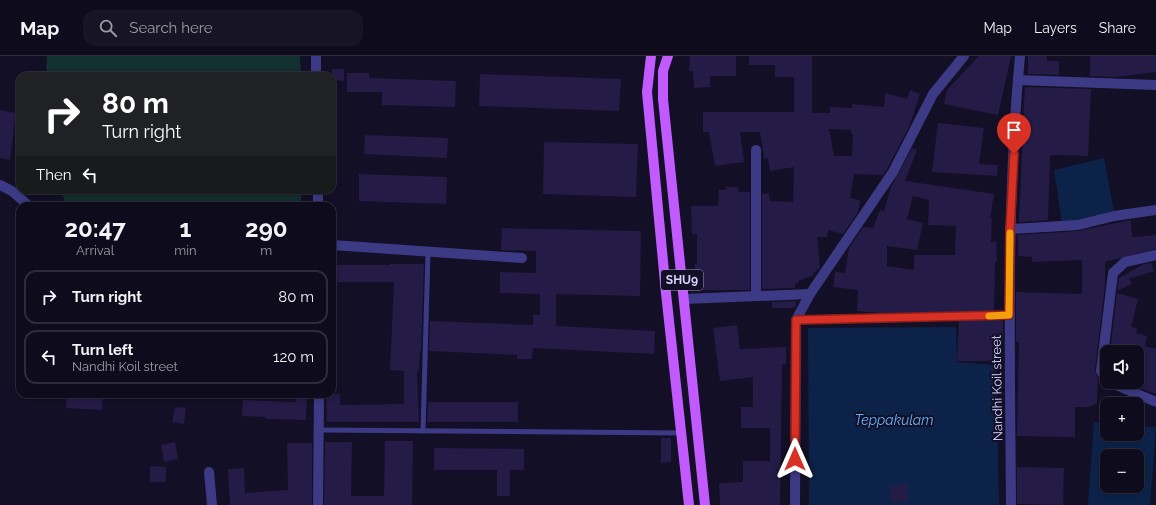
<!DOCTYPE html>
<meta charset="utf-8">
<style>
:root{--surface:#0e0b1c;--page:#171425;--text:#f1f3f6;--muted:#9b9ba3;--line:#2e2b3b}
body{margin:0;font-family:Raleway,sans-serif;background:var(--page);color:var(--text);height:100vh;display:flex;flex-direction:column;font-size:15px;white-space:nowrap}
*{box-sizing:border-box;margin:0}
p{font-size:13px;color:var(--muted)}
.icon{flex:none;width:22px;height:22px;fill:none;stroke:currentColor;stroke-width:2;stroke-linecap:round;stroke-linejoin:round}
.map{position:relative;flex:1;overflow:hidden}
.panel{position:absolute;left:16px;top:146px;width:320px;height:196px;display:flex;flex-direction:column;background:var(--surface);border-radius:12px;box-shadow:0 2px 6px #0003,0 0 0 1px var(--line)}
.panel>*{flex:none}
.top-card{position:absolute;left:16px;top:16px;width:320px;height:122px;border-radius:12px;box-shadow:0 2px 6px #0003,0 0 0 1px var(--line);background:#202124;color:#fff;overflow:hidden}
.controls{position:absolute;left:1100px;top:289px;display:grid;gap:8px}
.controls a{display:grid;place-items:center;width:44px;height:44px;border-radius:8px;background:var(--surface);box-shadow:0 2px 6px #0003,0 0 0 1px var(--line);font-size:20px}
.pin{position:absolute;display:grid;place-items:center;width:34px;height:34px;color:#fff;margin:-41px -17px;border-radius:50% 50% 50% 0;rotate:-45deg;box-shadow:0 0 4px #0007}
.pin .icon{rotate:45deg}
.me{position:absolute;width:44px;margin:-22px;rotate:0deg;stroke-linejoin:round;filter:drop-shadow(0 0 3px #0008)}
.turn{display:flex;align-items:center;gap:14px;height:84px;padding:0 20px;font-size:18px}
.turn .icon{width:52px;height:52px;stroke-width:2.5}
.turn b{display:block;font-size:28px;line-height:34px}
.then{display:flex;align-items:center;height:38px;padding:0 20px;background:#0003;gap:8px;font-size:15px}
.eta{display:flex;justify-content:space-evenly;align-items:center;height:68px;text-align:center}
.eta b{font-size:24px;font-weight:700;line-height:28px}
ul{padding:0;list-style:none}
li{display:flex;align-items:center;gap:12px;height:54px;margin:0 8px 6px;padding:0 12px;border:2px solid var(--line);border-radius:12px}
li div{flex:1}
li b{display:block;font-size:15px}
li em{font-style:normal}
header{display:flex;align-items:center;gap:24px;box-sizing:border-box;height:56px;padding:0 20px;background:var(--surface);border-bottom:1px solid var(--line)}
header strong{font-size:19px}
nav{display:flex;gap:22px;margin-inline-start:auto;font-size:14px}
.search{width:280px;height:36px;background:var(--page);display:flex;align-items:center;gap:10px;box-sizing:border-box;padding:0 14px;border-radius:12px;color:var(--muted);font-size:15px}
.map>svg:first-child{display:block}
</style>
<header>
<strong>Map</strong>
<div class="search"><svg class="icon" aria-label="search" viewBox="0 0 24 24"><circle cx="10" cy="10" r="6"/><path d="M15 15l6 6"/></svg>Search here</div>
<nav><a>Map</a><a>Layers</a><a>Share</a></nav>
</header>
<div class="map">
<svg width="1156" height="449" viewBox="0 0 1156 449">
<rect width="100%" height="100%" fill="#130f26"/>
<!-- green -->
<g fill="#12302f">
<path d="M 47,0 L 300,0 L 301,20 L 46,20 Z"/>
<path d="M 62,134 L 301,134 L 301,150 L 65,150 Z"/>
</g>
<!-- water -->
<g fill="#0c2248" fill-rule="evenodd">
<path d="M 1104,102 L 1114,156 L 1062,168 L 1054,114 Z"/>
<path d="M 956,271 L 957,306 L 996,309 L 999,449 L 809,449 L 808,272 Z"/>
<path d="M 1094,366 L 1107,367 L 1107,378 L 1137,378 L 1137,370 L 1156,371 L 1150,449 L 1088,449 ZM 1107,400 L 1137,400 L 1137,430 L 1107,430 Z"/>
</g>
<!-- building -->
<g fill="#241b47" fill-rule="evenodd">
<path d="M 690,0 L 736,0 L 736,20 L 710,20 L 710,31 L 694,32 L 693,15 L 689,15 Z"/>
<path d="M 749,0 L 812,0 L 812,57 L 830,57 L 830,51 L 852,52 L 852,48 L 884,51 L 885,37 L 907,43 L 910,34 L 920,38 L 909,71 L 887,113 L 883,119 L 854,118 L 850,142 L 860,144 L 858,156 L 843,178 L 828,174 L 827,181 L 817,181 L 820,212 L 813,217 L 814,219 L 798,225 L 798,227 L 795,227 L 795,232 L 762,233 L 762,138 L 769,137 L 770,145 L 793,146 L 794,111 L 770,115 L 768,102 L 764,103 L 760,76 L 740,76 L 744,106 L 715,110 L 709,76 L 703,76 L 703,56 L 794,56 L 794,21 L 775,21 L 775,9 L 749,9 ZM 829,73 L 851,74 L 851,78 L 853,78 L 852,100 L 834,100 Z"/>
<path d="M 979,0 L 1011,0 L 998,59 L 944,48 L 947,34 Z"/>
<path d="M 1028,0 L 1047,0 L 1047,5 L 1059,5 L 1059,19 L 1028,18 Z"/>
<path d="M 1090,0 L 1156,0 L 1156,16 L 1115,21 L 1090,20 Z"/>
<path d="M 332,13 L 344,13 L 344,25 L 332,24 Z"/>
<path d="M 347,17 L 369,17 L 369,22 L 456,25 L 455,51 L 382,49 L 382,36 L 347,36 Z"/>
<path d="M 480,18 L 621,23 L 619,55 L 479,50 Z"/>
<path d="M 1025,31 L 1091,33 L 1088,100 L 1050,99 L 1048,164 L 1019,166 L 1023,77 L 1026,65 L 1023,64 Z"/>
<path d="M 0,54 L 16,57 L 10,104 L 0,102 Z"/>
<path d="M 938,67 L 984,72 L 979,108 L 998,109 L 997,120 L 932,116 Z"/>
<path d="M 365,79 L 448,82 L 447,102 L 364,98 Z"/>
<path d="M 544,86 L 638,88 L 636,141 L 543,138 Z"/>
<path d="M 912,92 L 917,94 L 905,125 L 994,138 L 990,162 L 992,162 L 991,186 L 996,185 L 997,206 L 995,206 L 994,255 L 892,258 L 857,255 L 858,234 L 833,231 L 835,216 L 845,217 L 849,192 L 863,171 L 873,172 L 880,154 L 884,155 L 891,131 ZM 913,140 L 929,144 L 928,169 L 956,170 L 955,199 L 914,199 L 914,214 L 887,210 L 887,190 L 917,194 L 923,167 L 907,163 Z"/>
<path d="M 359,118 L 447,121 L 446,148 L 359,145 Z"/>
<path d="M 726,131 L 738,131 L 739,136 L 750,136 L 750,234 L 689,234 L 690,221 L 695,222 L 695,208 L 697,208 L 697,178 L 692,178 L 691,150 L 718,150 L 719,134 L 726,134 Z"/>
<path d="M 1131,164 L 1132,181 L 1156,179 L 1156,193 L 1105,206 L 1105,229 L 1095,314 L 1098,322 L 1097,347 L 1089,351 L 1075,351 L 1075,381 L 1017,380 L 1019,286 L 1016,286 L 1016,236 L 1082,238 L 1082,204 L 1032,206 L 1032,201 L 1018,200 L 1018,179 L 1078,175 Z"/>
<path d="M 502,172 L 641,175 L 640,240 L 556,238 L 556,270 L 655,275 L 654,298 L 533,292 L 532,303 L 517,303 L 517,299 L 429,295 L 430,265 L 533,269 L 533,259 L 540,259 L 540,238 L 500,237 L 500,216 L 536,217 L 536,195 L 501,194 Z"/>
<path d="M 1151,207 L 1154,215 L 1129,223 L 1132,228 L 1117,235 L 1119,222 L 1144,208 Z"/>
<path d="M 390,208 L 424,208 L 421,295 L 420,295 L 419,316 L 417,315 L 419,366 L 327,366 L 326,338 L 340,338 L 340,349 L 404,348 L 404,315 L 390,314 L 394,226 L 332,226 L 332,209 L 390,209 Z"/>
<path d="M 1117,237 L 1138,243 L 1131,271 L 1137,272 L 1136,277 L 1147,280 L 1145,290 L 1156,293 L 1156,338 L 1137,331 L 1137,296 L 1110,296 Z"/>
<path d="M 796,245 L 796,250 L 793,252 L 772,252 L 772,246 Z"/>
<path d="M 1003,263 L 1003,285 L 995,285 L 995,305 L 957,305 L 959,264 Z"/>
<path d="M 737,269 L 740,293 L 786,291 L 786,308 L 782,308 L 780,449 L 720,449 L 719,427 L 743,426 L 743,405 L 770,405 L 770,372 L 741,372 L 741,351 L 753,351 L 753,321 L 720,325 L 713,272 Z"/>
<path d="M 67,338 L 103,338 L 102,354 L 66,352 Z"/>
<path d="M 296,338 L 307,338 L 306,364 L 266,363 L 266,361 L 242,360 L 243,344 L 296,346 Z"/>
<path d="M 428,346 L 518,346 L 518,366 L 427,366 Z"/>
<path d="M 175,351 L 186,352 L 184,368 L 172,366 Z"/>
<path d="M 661,382 L 671,382 L 671,406 L 661,407 Z"/>
<path d="M 385,385 L 413,385 L 412,449 L 324,449 L 325,386 L 352,386 L 351,440 L 384,440 Z"/>
<path d="M 175,386 L 178,403 L 164,406 L 161,389 Z"/>
<path d="M 287,387 L 312,387 L 312,449 L 230,449 L 228,413 L 244,412 L 245,437 L 288,434 Z"/>
<path d="M 434,392 L 524,393 L 524,414 L 510,414 L 510,440 L 497,440 L 497,414 L 434,414 Z"/>
<path d="M 150,410 L 166,411 L 166,426 L 150,426 Z"/>
<path d="M 1017,411 L 1064,412 L 1063,449 L 1017,448 Z"/>
<rect x="891" y="429" width="17" height="16"/>
</g>
<g fill="none" stroke-linecap="round" stroke-linejoin="round">
<!-- service -->
<g stroke="#3d3a85" stroke-width="5">
<path d="M 797,264 L 1009,259"/>
<path d="M 320,374 L 681,377"/>
<path d="M 423,375 L 428,196"/>
</g>
<!-- minor -->
<g stroke="#3d3a85" stroke-width="10">
<path d="M 316,0 L 316,20"/>
<path d="M 1018,24 L 1156,29"/>
<path d="M 756,94 L 756,240"/>
<path d="M 0,129 L 12,135 L 29,150"/>
<path d="M 318,134 L 318,150"/>
<path d="M 1010,173 L 1078,169 L 1114,160 L 1156,154"/>
<path d="M 332,189 L 522,202"/>
<path d="M 684,243 L 810,238"/>
<path d="M 1107,324 L 1101,315 L 1113,217 L 1125,206 L 1156,199"/>
<path d="M 1109,326 L 1156,346"/>
<path d="M 209,416 L 212,449"/>
<path d="M 318,449 L 319,338"/>
<path d="M 795,449 L 796,264 L 810,238 L 893,116 L 933,38 L 964,0"/>
</g>
<!-- tertiary -->
<path stroke="#3d3a85" stroke-width="10" d="M 1011,449 C 1010,299 1006,149 1020,0"/>
<!-- primary -->
<g stroke="#c25bff" stroke-width="10">
<path d="M 651,0 L 647,36 L 666,237 L 689,449"/>
<path d="M 668,0 L 663,15 L 663,43 L 705,449"/>
</g>
</g>
<g fill="none" stroke-linecap="round" stroke-linejoin="round">
<!-- route casing -->
<g stroke="#8d1f18" stroke-width="10">
<path id="route" d="M 795,403 L 796,264 L 1009,259 L 1010,173 L 1014,98"/>
</g>
<!-- route -->
<use href="#route" stroke="#d93025" stroke-width="7"/>
<!-- slow -->
<path stroke="#f59e0b" stroke-width="7" d="M 989,260 L 1009,259 L 1010,177"/>
</g>
<g text-anchor="middle" dominant-baseline="central" stroke-width="4" stroke-linejoin="round" paint-order="stroke">
<!-- shield labels -->
<rect fill="#130f26" stroke="#9e99be" stroke-width="1" x="661" y="214" width="42" height="20" rx="3"/>
<g font-size="12" font-weight="bold" fill="#d9d4ff">
<text x="682" y="224">SHU9</text>
</g>
<!-- street labels -->
<g font-size="13" fill="#d9d4ff" stroke="#130f26">
<text transform="translate(997 332) rotate(-91)">Nandhi Koil street</text>
</g>
<!-- water labels -->
<g font-size="14" font-style="italic" fill="#62b6ff" stroke="#130f26">
<text x="894" y="364">Teppakulam</text>
</g>
</g>
</svg>
<div class="controls">
<a><svg class="icon" aria-label="sound" viewBox="0 0 24 24"><path d="M4 9h4l5-4v14l-5-4H4zM17 9q2 3 0 6"/></svg></a>
<a>+</a>
<a>−</a>
</div>
<div class="pin" style="left:1014px;top:98px;background:#d93025"><svg class="icon" aria-label="arrive" viewBox="0 0 24 24"><path d="M6 21V4h12l-3 4 3 4H6"/></svg></div>
<svg class="me" style="left:795px;top:403px" viewBox="-20 -20 40 40"><path d="M0-17L14 15 0 8-14 15z" fill="#d93025" stroke="#fff" stroke-width="4"/></svg>
<div class="top-card">
<div class="turn"><svg class="icon" aria-label="right" viewBox="0 0 24 24"><path d="M7 20v-9h11M14 6l5 5-5 5"/></svg><div><b>80 m</b>Turn right</div></div>
<div class="then">Then<svg class="icon" aria-label="left" viewBox="0 0 24 24"><path d="M17 20v-9H6M10 6l-5 5 5 5"/></svg></div>
</div>
<section class="panel">
<div class="eta">
<div><b>20:47</b><p>Arrival</p></div>
<div><b>1</b><p>min</p></div>
<div><b>290</b><p>m</p></div>
</div>
<ul>
<li><svg class="icon" aria-label="right" viewBox="0 0 24 24"><path d="M7 20v-9h11M14 6l5 5-5 5"/></svg><div><b>Turn right</b></div><em>80 m</em></li>
<li><svg class="icon" aria-label="left" viewBox="0 0 24 24"><path d="M17 20v-9H6M10 6l-5 5 5 5"/></svg><div><b>Turn left</b><p>Nandhi Koil street</p></div><em>120 m</em></li>
</ul>
</section>
</div>
